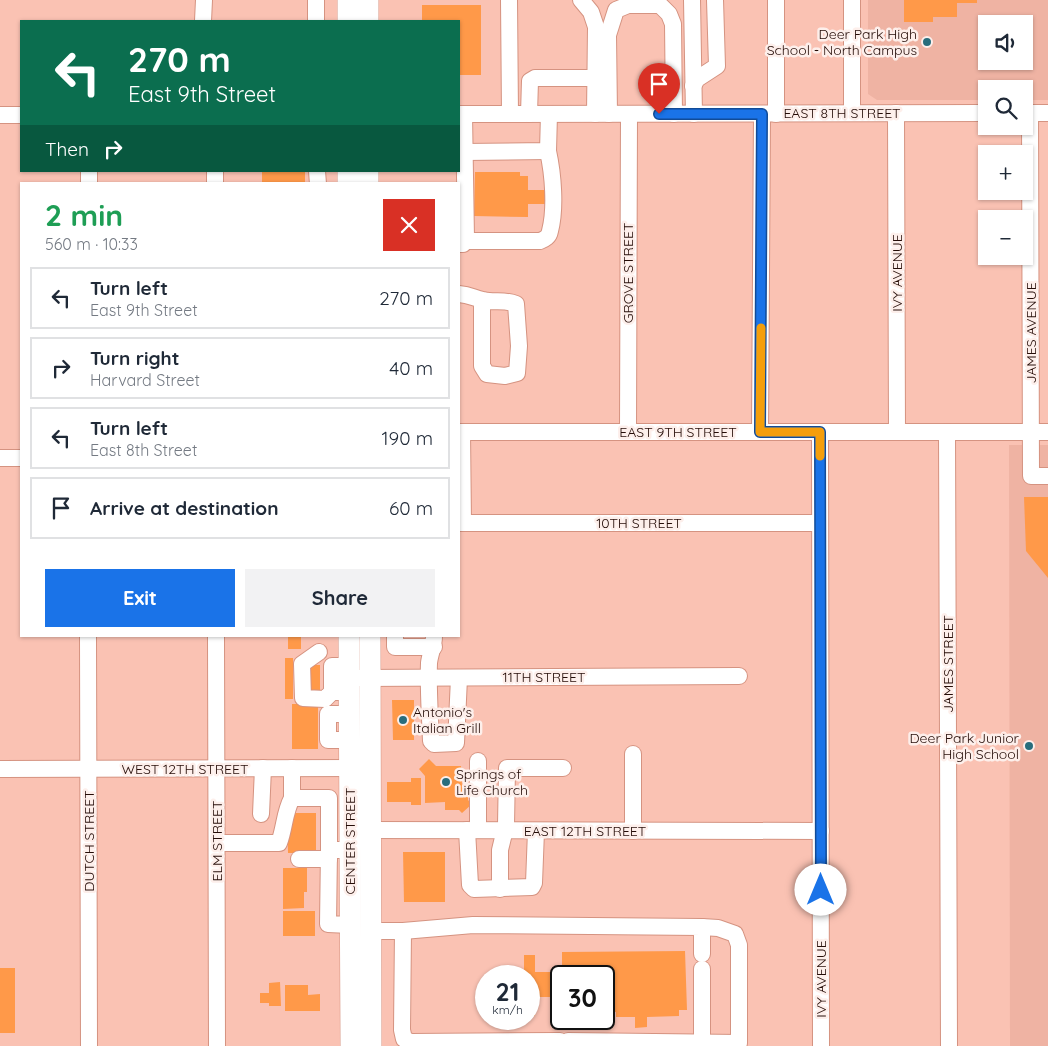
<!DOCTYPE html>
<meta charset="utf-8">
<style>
:root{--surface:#fff;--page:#f2f2f3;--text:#1f2937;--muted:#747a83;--line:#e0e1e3;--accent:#1a73e8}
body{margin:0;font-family:Quicksand,sans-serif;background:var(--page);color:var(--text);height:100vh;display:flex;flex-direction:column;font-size:19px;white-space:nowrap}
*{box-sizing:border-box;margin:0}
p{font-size:16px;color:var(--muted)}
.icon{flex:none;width:28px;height:28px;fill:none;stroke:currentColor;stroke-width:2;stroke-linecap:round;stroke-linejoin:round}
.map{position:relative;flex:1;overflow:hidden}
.drawer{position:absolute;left:20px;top:182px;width:440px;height:455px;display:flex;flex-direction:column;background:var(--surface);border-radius:0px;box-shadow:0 1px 4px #0004}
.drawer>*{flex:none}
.top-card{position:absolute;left:20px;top:20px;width:440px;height:152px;border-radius:0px;box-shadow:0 1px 4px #0004;background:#0b6e4f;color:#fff;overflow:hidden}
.fabs{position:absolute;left:978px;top:15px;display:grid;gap:10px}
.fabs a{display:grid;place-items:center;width:55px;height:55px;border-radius:0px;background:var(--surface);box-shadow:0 1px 4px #0004;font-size:25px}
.speed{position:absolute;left:475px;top:965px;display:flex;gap:10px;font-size:25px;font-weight:700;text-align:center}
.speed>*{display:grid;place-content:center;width:65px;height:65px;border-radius:50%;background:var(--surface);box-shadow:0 1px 4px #0004;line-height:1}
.speed small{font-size:12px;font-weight:400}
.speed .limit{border:2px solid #111;border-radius:8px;background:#fff;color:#111}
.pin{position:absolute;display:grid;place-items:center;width:42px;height:42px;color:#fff;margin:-51px -21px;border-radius:50% 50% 50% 0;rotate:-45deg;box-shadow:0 0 5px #0007}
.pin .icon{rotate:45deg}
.me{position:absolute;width:55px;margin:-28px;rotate:0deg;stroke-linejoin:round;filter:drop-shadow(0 0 4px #0008)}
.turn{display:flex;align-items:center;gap:18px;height:105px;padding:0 25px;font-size:22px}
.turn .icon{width:65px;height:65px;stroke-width:2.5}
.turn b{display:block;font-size:35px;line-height:42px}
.then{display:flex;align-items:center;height:48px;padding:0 25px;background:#0003;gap:10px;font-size:19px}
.round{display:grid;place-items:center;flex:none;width:52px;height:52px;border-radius:0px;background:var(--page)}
.overview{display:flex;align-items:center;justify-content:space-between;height:85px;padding:0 25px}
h1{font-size:30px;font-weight:800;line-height:38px;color:#1e9e55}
.cta{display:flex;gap:10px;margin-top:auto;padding:10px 25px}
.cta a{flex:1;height:58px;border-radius:0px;background:var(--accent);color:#fff;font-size:20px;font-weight:800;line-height:58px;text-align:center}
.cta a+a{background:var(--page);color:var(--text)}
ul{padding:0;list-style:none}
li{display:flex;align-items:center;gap:15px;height:62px;margin:0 10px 8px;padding:0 15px;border:2px solid var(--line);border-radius:0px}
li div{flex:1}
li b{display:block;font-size:19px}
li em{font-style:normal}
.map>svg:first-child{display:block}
</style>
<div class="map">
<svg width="1048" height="1046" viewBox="0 0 1048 1046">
<rect width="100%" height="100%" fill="#fac2b3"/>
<!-- built -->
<g fill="#efb3a3" fill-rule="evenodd">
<path d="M 868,0 L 1048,0 L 1048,100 L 1024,100 L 1024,89 L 986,89 L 986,100 L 877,100 L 868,94 ZM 986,24 L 1024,24 L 1024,61 L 986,61 Z"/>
<path d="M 1009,445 L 1048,445 L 1048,1046 L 1010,1046 Z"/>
</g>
<!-- building -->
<g fill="#ff9949">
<path d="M 904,0 L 977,0 L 977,3 L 957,3 L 957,17 L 933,17 L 933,22 L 904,22 Z"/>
<path d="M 422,5 L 481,5 L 481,75 L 459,75 L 459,21 L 422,21 Z"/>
<rect x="262" y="171" width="43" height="13"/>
<path d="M 475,172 L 520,172 L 520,176 L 528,176 L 528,190 L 550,190 L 549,204 L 528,204 L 528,217 L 474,216 Z"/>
<path d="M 1024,497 L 1048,497 L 1048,578 L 1026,551 Z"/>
<rect x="288" y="636" width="13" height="13"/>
<rect x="285" y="658" width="8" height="41"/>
<rect x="308" y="665" width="12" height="30"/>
<path d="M 392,700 L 414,700 L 414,740 L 393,740 Z"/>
<rect x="292" y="704" width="26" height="45"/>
<path d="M 429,759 L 436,766 L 461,766 L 462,786 L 468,786 L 468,800 L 472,804 L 462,813 L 459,810 L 445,810 L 445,802 L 425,803 L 425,776 L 419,769 Z"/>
<path d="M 411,778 L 421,778 L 421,805 L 411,805 L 411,802 L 387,802 L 387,782 L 411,782 Z"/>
<path d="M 287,813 L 316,813 L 316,853 L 288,853 Z"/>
<path d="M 403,852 L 445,852 L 445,902 L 404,902 Z"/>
<path d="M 283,868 L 307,868 L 307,892 L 304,892 L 304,908 L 283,909 Z"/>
<rect x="283" y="911" width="32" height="25"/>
<path d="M 685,951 L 687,1010 L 679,1010 L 679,1016 L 647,1017 L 647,1027 L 635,1028 L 635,1017 L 616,1017 L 616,1012 L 608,1012 L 607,1009 L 604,1009 L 604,976 L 561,976 L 561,997 L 535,997 L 535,1016 L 529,1016 L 529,976 L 524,976 L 524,955 L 535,955 L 535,972 L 562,972 L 562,952 Z"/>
<rect x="0" y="968" width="15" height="65"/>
<path d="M 280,982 L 281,1006 L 269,1006 L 269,1003 L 260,1003 L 260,993 L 269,993 L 269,983 Z"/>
<path d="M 285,985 L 308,985 L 308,995 L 320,994 L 320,1011 L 285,1011 Z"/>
</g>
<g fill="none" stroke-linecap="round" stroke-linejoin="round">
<!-- minor casing -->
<g stroke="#d59381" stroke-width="18">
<g id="minor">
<path d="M 316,0 L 316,21"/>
<path d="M 509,0 L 510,114"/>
<path d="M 581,0 L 591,12 L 596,27 L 595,114"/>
<path d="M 692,0 L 694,114"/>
<path d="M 776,0 L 776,114"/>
<path d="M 852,0 L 852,113"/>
<path d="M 203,21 L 204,0"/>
<path d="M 693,86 L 697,79 L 717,66 L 715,0"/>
<path d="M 896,113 L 897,432"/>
<path d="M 1024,113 L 1048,113"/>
<path d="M 1030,113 L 1031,476 L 1048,476"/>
<path d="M 459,114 L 986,113"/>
<path d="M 529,114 L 530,81 L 535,78 L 595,78"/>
<path d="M 609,114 L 608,35 L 616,10 L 628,5 L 660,5 L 669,14 L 673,24 L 674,114"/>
<path d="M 0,115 L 21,115"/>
<path d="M 464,152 L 548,151 L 549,114"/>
<path d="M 215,171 L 215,184"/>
<path d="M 317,171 L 318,184"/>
<path d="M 89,184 L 89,171"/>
<path d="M 466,241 L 540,241 C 545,239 549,237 550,231 C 556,208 553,174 548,151"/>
<path d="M 459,244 L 463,244 L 466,239 L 464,114"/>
<path d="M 459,294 C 471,295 473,298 483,300 C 494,303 504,299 516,304 L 519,346 L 517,373 L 505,376 L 487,374 L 482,366 L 482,300"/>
<path d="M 459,432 L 1048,432"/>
<path d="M 462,432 L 463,523"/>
<path d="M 628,432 L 629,114"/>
<path d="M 760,432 L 762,114"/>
<path d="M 820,432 L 821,1046"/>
<path d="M 947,432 L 949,1046"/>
<path d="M 0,458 L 21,458"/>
<path d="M 459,523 L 820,523"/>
<path d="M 88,636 L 89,1046"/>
<path d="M 216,636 L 217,1046"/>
<path d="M 395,636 L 395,647 L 434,647"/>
<path d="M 434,636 C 434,646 430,654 429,663 C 428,689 430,715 431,741 L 434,744 L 456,743 L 459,678"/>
<path d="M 319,652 L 302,664 L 303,698 L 325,699 L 332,692"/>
<path d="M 358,678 L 739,676"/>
<path d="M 342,692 L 332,692 L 332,666 L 349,666"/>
<path d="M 350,714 L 328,714 L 328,740 L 350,740"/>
<path d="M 478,761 L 478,830"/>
<path d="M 292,768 L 292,798 L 329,798 L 329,850 L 349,850"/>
<path d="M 0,769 L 361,768"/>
<path d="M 261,814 L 263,768"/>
<path d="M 361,830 L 821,831"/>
<path d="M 467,830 L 470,885 L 474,889 L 532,887 L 534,883 L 536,831"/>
<path d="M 633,831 L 633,754"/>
<path d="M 217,843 L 279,843 C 285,827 284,813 292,798"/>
<path d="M 329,850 L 328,924 L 350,925"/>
<path d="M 299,859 L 329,859"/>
<path d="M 500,889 L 500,850 L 506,825 L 507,768 L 563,768"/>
<path d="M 371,931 L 403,931 L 402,1030 L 404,1039 L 411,1042 L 560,1041"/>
<path d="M 403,931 L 473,925 L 702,927 L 702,954"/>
<path d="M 568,1041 L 739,1043 L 739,945 L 735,934 L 718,928 L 702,927"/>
<path d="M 702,1046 L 702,969"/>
</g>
</g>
<!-- major casing -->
<g stroke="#d59381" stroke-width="22">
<g id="major">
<path d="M 348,21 L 348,0"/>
<path d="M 368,21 L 368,0"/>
<path d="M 368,171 L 368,184"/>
<path d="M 348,184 L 348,171"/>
<path d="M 349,636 L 351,1046"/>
<path d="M 370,636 L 371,1046"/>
</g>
</g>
<!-- minor -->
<use href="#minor" stroke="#fff" stroke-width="16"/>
<!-- major -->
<use href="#major" stroke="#fff" stroke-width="21"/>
</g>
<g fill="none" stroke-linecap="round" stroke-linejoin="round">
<!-- route casing -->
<g stroke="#114b97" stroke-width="12">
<path id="route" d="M 659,114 L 762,114 L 760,432 L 820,432 L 821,890"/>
</g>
<!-- route -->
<use href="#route" stroke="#1a73e8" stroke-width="9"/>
<!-- slow -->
<path stroke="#f59e0b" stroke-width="9" d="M 761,328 L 760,432 L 820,432 L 820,456"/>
</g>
<!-- markers -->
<g fill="#286d7c" stroke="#fdefeb" stroke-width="2">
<circle cx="927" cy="42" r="5"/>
<circle cx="403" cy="720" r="5"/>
<circle cx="1029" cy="746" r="5"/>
<circle cx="446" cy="782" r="5"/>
</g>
<g text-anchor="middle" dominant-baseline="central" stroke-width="5" stroke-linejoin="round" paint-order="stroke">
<!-- poi labels -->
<g font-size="14" fill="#240c07" stroke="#fdefeb" text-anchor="end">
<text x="917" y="34">Deer Park High<tspan x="917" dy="16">School - North Campus</tspan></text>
<text x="413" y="712" text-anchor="start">Antonio's<tspan x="413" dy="16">Italian Grill</tspan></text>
<text x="1019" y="738">Deer Park Junior<tspan x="1019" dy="16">High School</tspan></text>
<text x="456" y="774" text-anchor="start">Springs of<tspan x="456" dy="16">Life Church</tspan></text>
</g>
<!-- street labels -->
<g font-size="14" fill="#240c07" stroke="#fdefeb">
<text x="842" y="113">EAST 8TH STREET</text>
<text transform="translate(628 273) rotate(-90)">GROVE STREET</text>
<text transform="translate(897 273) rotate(-90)">IVY AVENUE</text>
<text transform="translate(1031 333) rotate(-90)">JAMES AVENUE</text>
<text x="678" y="432">EAST 9TH STREET</text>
<text x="639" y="523">10TH STREET</text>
<text transform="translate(948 664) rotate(-90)">JAMES STREET</text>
<text x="544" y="677">11TH STREET</text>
<text x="185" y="769">WEST 12TH STREET</text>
<text x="585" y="831">EAST 12TH STREET</text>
<text transform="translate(89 841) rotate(-90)">DUTCH STREET</text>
<text transform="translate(217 841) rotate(-90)">ELM STREET</text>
<text transform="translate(350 841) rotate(-90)">CENTER STREET</text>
<text transform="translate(821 979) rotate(-90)">IVY AVENUE</text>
</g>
</g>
</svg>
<div class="fabs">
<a><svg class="icon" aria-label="sound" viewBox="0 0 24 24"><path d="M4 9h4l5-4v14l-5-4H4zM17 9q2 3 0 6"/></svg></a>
<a><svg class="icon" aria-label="search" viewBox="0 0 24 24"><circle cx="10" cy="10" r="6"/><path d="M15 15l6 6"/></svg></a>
<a>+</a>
<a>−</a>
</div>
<div class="speed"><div>21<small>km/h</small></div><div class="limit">30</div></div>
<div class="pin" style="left:659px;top:114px;background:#d93025"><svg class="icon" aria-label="arrive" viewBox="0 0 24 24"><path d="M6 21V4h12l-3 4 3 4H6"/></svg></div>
<svg class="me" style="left:821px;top:890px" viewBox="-20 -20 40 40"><circle r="19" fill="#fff"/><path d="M0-13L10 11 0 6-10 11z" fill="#1a73e8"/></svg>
<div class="top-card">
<div class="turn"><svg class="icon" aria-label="left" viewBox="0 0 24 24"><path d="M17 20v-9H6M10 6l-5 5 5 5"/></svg><div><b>270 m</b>East 9th Street</div></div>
<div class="then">Then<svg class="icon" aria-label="right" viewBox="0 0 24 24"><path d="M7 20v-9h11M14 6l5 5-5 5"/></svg></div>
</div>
<section class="drawer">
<div class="overview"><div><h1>2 min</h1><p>560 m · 10:33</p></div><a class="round" style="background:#d93025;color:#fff"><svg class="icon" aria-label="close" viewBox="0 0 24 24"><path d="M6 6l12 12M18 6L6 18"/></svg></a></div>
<ul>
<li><svg class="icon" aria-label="left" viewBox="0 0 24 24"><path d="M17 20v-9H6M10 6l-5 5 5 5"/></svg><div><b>Turn left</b><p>East 9th Street</p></div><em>270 m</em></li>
<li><svg class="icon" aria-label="right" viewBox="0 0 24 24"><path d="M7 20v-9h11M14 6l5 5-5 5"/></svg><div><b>Turn right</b><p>Harvard Street</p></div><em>40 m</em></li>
<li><svg class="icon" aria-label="left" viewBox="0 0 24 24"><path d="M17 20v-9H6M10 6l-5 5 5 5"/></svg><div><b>Turn left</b><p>East 8th Street</p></div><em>190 m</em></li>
<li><svg class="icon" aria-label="arrive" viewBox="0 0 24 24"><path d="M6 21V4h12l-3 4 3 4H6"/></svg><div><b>Arrive at destination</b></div><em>60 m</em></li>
</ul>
<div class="cta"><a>Exit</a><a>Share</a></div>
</section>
</div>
